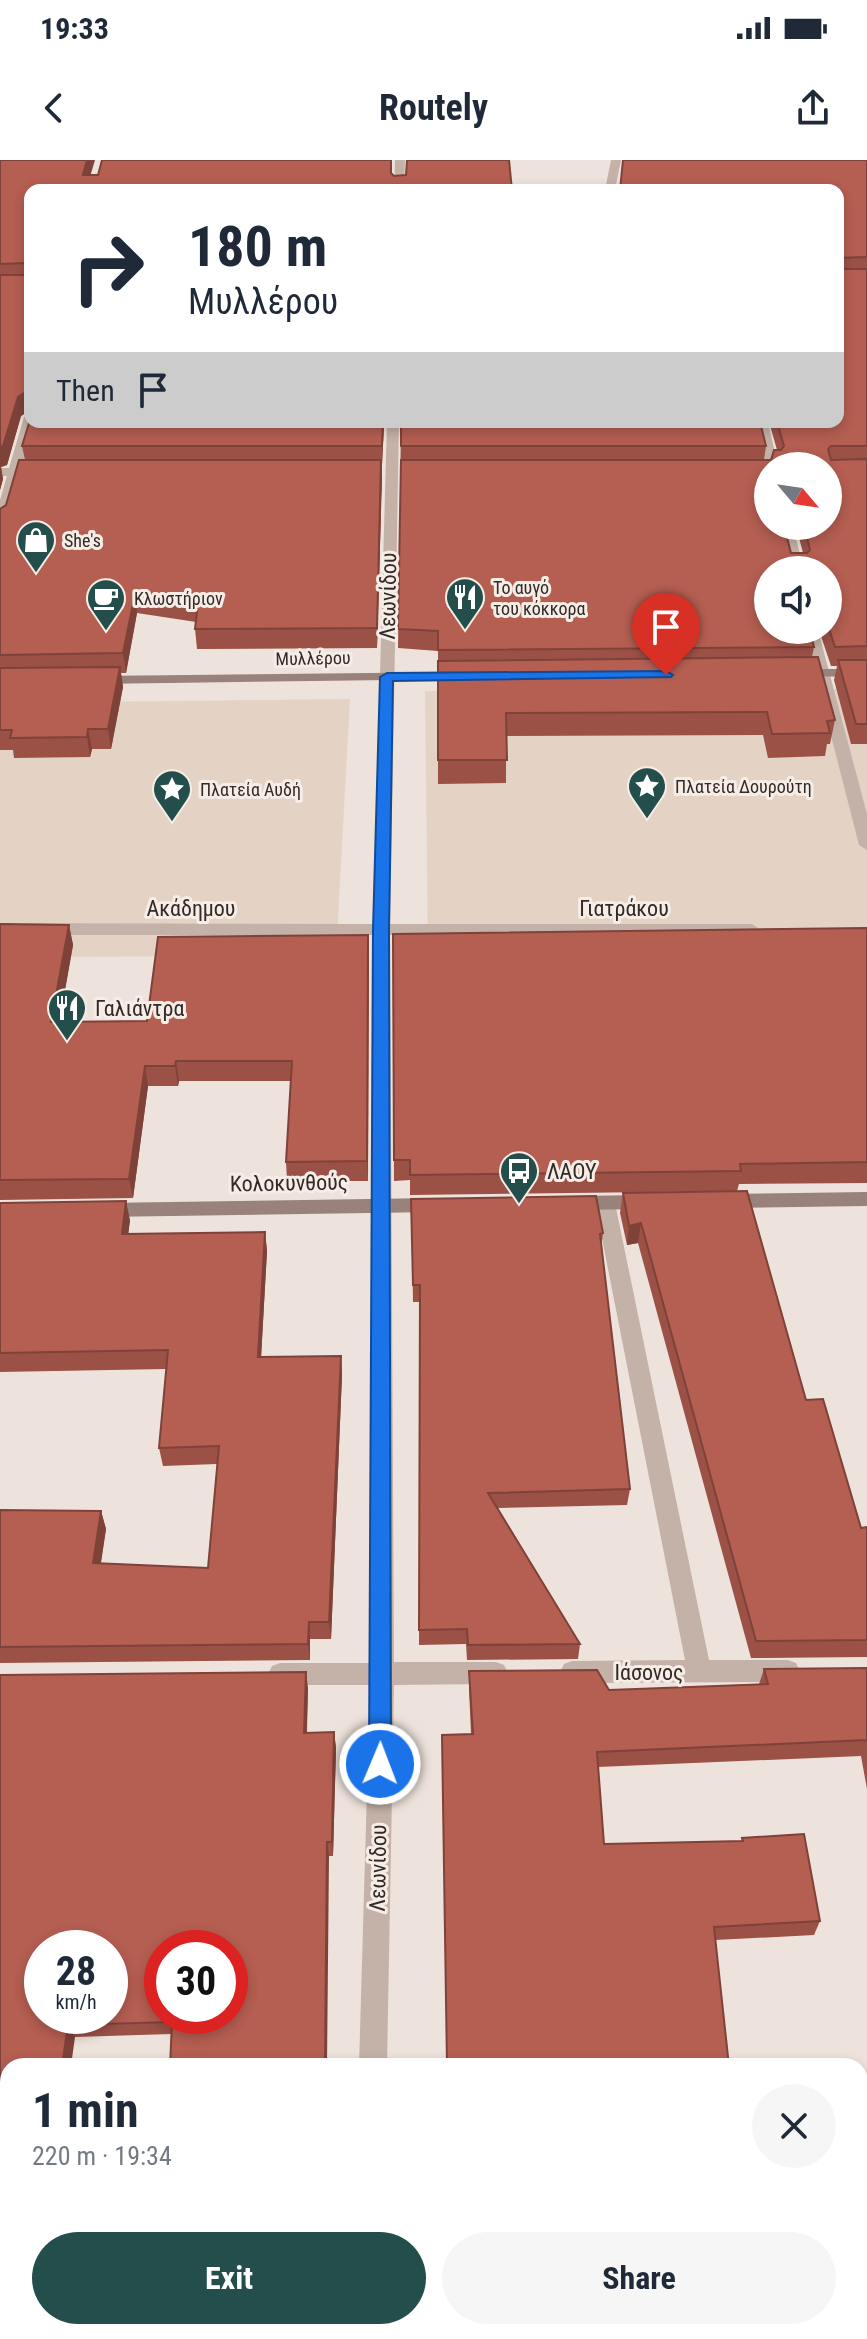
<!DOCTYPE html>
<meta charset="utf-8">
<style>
:root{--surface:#fff;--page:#f6f6f7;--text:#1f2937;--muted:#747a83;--accent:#234e4c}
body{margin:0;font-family:"Roboto Condensed",sans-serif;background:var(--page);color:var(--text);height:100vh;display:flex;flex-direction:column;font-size:30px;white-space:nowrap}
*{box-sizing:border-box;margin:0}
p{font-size:26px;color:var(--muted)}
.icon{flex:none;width:44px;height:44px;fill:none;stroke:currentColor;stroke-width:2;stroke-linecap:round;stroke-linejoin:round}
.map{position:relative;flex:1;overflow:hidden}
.panel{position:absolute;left:0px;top:1898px;width:868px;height:282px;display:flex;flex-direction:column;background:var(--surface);border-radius:24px 24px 0 0;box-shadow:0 4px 12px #0003}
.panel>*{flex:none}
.banner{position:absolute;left:24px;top:24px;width:820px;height:244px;border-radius:16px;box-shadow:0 4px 12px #0003;background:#fff;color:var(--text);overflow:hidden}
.needle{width:52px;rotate:119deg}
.tools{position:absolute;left:754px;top:292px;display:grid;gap:16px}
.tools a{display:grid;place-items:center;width:88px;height:88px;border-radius:50%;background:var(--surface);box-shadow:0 4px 12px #0003;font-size:40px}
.speed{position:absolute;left:24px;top:1770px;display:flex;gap:16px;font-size:40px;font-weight:700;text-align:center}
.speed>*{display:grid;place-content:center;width:104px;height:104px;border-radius:50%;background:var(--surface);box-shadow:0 4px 12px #0003;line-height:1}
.speed small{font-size:20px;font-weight:400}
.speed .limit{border:12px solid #d22;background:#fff;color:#111}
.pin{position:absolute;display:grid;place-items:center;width:68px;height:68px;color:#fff;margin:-82px -34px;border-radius:50% 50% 50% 0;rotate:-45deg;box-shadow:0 0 8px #0007}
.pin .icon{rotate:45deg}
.me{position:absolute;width:88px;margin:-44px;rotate:1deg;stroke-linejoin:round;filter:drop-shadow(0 0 6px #0008)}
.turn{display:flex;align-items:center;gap:28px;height:168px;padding:0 32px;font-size:36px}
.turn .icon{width:104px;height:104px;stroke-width:2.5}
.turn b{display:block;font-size:56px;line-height:68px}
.then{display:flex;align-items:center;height:76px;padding:0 32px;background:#0003;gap:16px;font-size:30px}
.round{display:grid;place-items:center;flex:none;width:84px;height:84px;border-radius:42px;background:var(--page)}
.head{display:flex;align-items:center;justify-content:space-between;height:136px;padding:0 32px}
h1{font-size:48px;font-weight:700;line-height:60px}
.primary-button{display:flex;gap:16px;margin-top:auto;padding:16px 32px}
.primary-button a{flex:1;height:92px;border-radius:48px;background:var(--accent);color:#fff;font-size:32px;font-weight:700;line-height:92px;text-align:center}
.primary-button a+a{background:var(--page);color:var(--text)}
.status{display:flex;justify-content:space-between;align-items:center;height:56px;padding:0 40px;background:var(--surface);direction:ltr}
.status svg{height:22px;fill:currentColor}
header{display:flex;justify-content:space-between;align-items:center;height:104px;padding:0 32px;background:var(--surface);font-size:36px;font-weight:700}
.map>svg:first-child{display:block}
</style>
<div class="status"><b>19:33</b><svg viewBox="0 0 49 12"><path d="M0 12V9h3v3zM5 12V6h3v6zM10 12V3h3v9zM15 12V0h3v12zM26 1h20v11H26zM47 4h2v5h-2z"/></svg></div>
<header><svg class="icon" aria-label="back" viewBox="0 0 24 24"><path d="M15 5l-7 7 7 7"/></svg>Routely<svg class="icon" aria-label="share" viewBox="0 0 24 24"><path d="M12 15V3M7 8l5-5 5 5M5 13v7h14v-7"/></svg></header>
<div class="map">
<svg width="867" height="2179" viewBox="0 0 867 2179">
<rect width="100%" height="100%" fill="#eee3dc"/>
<!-- plaza -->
<g fill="#e4d2c5">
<path d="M 867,529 L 867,789 L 428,794 L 425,531 Z"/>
<path d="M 350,539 L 336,795 L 71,797 L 0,784 L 0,543 Z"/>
</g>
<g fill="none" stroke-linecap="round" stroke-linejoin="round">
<!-- street -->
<g fill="#c4b2a9" fill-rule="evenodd">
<path d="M 395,0 L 405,0 L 404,30 L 394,30 Z"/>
<path d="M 611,0 L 621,0 L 615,30 L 605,30 Z"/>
<path d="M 30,253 L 30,262 L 35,262 L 22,308 L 40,308 L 46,312 L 40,316 L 20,316 L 7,364 L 0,368 L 0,340 L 7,316 L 0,316 L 0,308 L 9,308 L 24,257 Z"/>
<path d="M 387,262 L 399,262 L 390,764 L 752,764 L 761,770 L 752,776 L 390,775 L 394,1502 L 496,1502 L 504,1505 L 508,1513 L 504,1521 L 496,1524 L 394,1525 L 387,1906 L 359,1906 L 370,1525 L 280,1525 L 272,1522 L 268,1514 L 272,1506 L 280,1503 L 370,1503 L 372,775 L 0,775 L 0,763 L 373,764 Z"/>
<path d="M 756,262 L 768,262 L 778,306 L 768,306 L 768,309 L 766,306 Z"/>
<path d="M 779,366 L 793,366 L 804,410 L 790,410 Z"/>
<path d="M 804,470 L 818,470 L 867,654 L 867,690 L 859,685 Z"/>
<path d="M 605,1036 L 612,1038 L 615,1043 L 709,1500 L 788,1500 L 796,1503 L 800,1511 L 796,1519 L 788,1522 L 572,1523 L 564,1520 L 560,1512 L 564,1504 L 572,1501 L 685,1500 L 595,1043 L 598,1038 Z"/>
<path d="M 352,2172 L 382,2172 L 381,2179 L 351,2179 Z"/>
</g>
<!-- secondary -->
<g fill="#98827b" fill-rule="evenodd">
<path d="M 795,509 L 867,509 L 867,517 L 790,516 L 788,513 Z"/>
<path d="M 463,512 L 468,513 L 468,519 L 95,524 L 88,520 L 95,516 Z"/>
<path d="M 867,1032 L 867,1046 L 723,1048 L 716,1046 L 713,1041 L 716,1036 L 723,1034 Z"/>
<path d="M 647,1035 L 654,1037 L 657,1042 L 654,1047 L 647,1049 L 571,1050 L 564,1048 L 561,1043 L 564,1038 L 571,1036 Z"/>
<path d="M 435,1038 L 442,1040 L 445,1045 L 442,1050 L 435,1052 L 103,1057 L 96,1055 L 93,1050 L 96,1045 L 103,1043 Z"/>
</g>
</g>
<!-- wall -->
<g fill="#9c5147" fill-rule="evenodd">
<path d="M 0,0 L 98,15 L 102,0 L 392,0 L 392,13 L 394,16 L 30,30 L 30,250 L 21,256 L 7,305 L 1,307 L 3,319 L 0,330 Z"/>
<path d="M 867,0 L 867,584 L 851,584 L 834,520 L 837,506 L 831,506 L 819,470 L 828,470 L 828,410 L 768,410 L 814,487 L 812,497 L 835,560 L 830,584 L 827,584 L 825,596 L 768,598 L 763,575 L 506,576 L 506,623 L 438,624 L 438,491 L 398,488 L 401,262 L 766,286 L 764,300 L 771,300 L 777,290 L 769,262 L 838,262 L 838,30 ZM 768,306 L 828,366 L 796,366 L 803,393 L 791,393 Z"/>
<path d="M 30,262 L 384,262 L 382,305 L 377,488 L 197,489 L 195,469 L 196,462 L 137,453 L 126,513 L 121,513 L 123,527 L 111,589 L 92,589 L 90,597 L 14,598 L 13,590 L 0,590 L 0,349 L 6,345 L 25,300 L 22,286 Z"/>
<path d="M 0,764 L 69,765 L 73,785 L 59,862 L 147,861 L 368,775 L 368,1021 L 287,1021 L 286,1002 L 291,921 L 179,921 L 178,926 L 148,926 L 133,1038 L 0,1040 Z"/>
<path d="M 867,768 L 867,1023 L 739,1024 L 737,1031 L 410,1035 L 410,1020 L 394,1021 L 393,774 Z"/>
<path d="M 623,1033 L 806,1240 L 861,1368 L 867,1367 L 867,1497 L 751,1498 L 638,1083 L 627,1085 L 620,1053 Z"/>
<path d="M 411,1039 L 603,1073 L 601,1089 L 630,1329 L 627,1345 L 498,1348 L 580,1484 L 578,1499 L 467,1500 L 466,1484 L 419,1485 L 420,1142 L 413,1142 Z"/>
<path d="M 0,1043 L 130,1060 L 128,1074 L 265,1072 L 267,1091 L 261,1197 L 341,1196 L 342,1215 L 331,1479 L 310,1479 L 310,1500 L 0,1503 L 0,1350 L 101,1351 L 106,1369 L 101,1403 L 208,1408 L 217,1304 L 163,1306 L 159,1288 L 166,1209 L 0,1212 Z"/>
<path d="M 867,1508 L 867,1629 L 861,1596 L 598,1607 L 604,1684 L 741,1681 L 742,1678 L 820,1761 L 814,1775 L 715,1780 L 471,1574 L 469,1528 L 469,1511 L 609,1530 L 759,1524 L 764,1509 Z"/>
<path d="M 0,1515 L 308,1528 L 307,1573 L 334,1572 L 336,1588 L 333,1696 L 329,1696 L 171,1874 L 75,1877 L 8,1906 L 8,2139 L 0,2139 Z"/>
<path d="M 866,1933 L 867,1933 L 867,2122 L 860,2122 L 860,1942 Z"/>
</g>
<!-- shaded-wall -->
<g fill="#7f4239">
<path d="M 87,0 L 95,0 L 86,30 L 83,15 Z"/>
<path d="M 27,231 L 30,250 L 21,256 L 7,305 L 1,307 L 3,319 L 0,330 L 0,287 L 18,237 Z"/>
<path d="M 383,262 L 384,262 L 382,305 L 382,286 Z"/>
<path d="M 381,300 L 382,319 L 377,488 L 377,468 Z"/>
<path d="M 135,434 L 137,453 L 126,513 L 123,493 Z"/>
<path d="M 120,507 L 123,527 L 111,589 L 108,569 Z"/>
<path d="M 88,569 L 92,589 L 90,597 L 87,577 Z"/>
<path d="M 69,765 L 73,785 L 56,882 L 51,862 Z"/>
<path d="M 368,775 L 369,795 L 368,1021 L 367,1001 Z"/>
<path d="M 176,901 L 179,921 L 178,926 L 175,906 Z"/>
<path d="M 145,906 L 148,926 L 133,1038 L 129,1019 Z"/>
<path d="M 126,1041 L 130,1060 L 126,1093 L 122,1074 Z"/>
<path d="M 641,1063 L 638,1083 L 627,1085 L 629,1066 Z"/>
<path d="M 265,1072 L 267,1091 L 260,1216 L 258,1197 Z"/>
<path d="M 341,1196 L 342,1215 L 331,1479 L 329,1462 Z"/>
<path d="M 101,1351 L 106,1369 L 98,1420 L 93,1403 Z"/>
<path d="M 309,1462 L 310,1479 L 310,1500 L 308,1484 Z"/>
<path d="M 306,1512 L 308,1528 L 306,1588 L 304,1573 Z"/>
<path d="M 334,1572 L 336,1588 L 333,1696 L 332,1682 Z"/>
<path d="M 327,1682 L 329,1696 L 327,1906 L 325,1906 Z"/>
<path d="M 68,1865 L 75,1877 L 71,1906 L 62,1906 Z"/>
</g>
<!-- building -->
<g fill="#b55e52" stroke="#7f4239" stroke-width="2" fill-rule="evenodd">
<path d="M 0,0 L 87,0 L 83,15 L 98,15 L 102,0 L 391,0 L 391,13 L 394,16 L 406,15 L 407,0 L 509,0 L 512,30 L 30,30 L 30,112 L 27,103 L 0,104 Z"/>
<path d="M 623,0 L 867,0 L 867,97 L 839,98 L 841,109 L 867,109 L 867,286 L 831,286 L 828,289 L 831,300 L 867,299 L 867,486 L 835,487 L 828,466 L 828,410 L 768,410 L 768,470 L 810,470 L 814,487 L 438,490 L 438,471 L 398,469 L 401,300 L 771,300 L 774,290 L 781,290 L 784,286 L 777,262 L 838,262 L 838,30 L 620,30 ZM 768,306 L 828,306 L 828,366 L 804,366 L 810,390 L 807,393 L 791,393 L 784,366 L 768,366 Z"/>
<path d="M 30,112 L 30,236 L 27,231 L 18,237 L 3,286 L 0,287 L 0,115 L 27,115 Z"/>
<path d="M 30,260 L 30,262 L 383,262 L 382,286 L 22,286 Z"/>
<path d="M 401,262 L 760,262 L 766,286 L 401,286 Z"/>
<path d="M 19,300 L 381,300 L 377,468 L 195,469 L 198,443 L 135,434 L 123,493 L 0,495 L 0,349 L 6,345 Z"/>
<path d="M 818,497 L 835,560 L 827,561 L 830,573 L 772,574 L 767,552 L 506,553 L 507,600 L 438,600 L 438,501 Z"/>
<path d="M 838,500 L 867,500 L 867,564 L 856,564 Z"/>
<path d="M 120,507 L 108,569 L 88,569 L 87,577 L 10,578 L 12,570 L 0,570 L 0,508 Z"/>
<path d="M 0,764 L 69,765 L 51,862 L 147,861 L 158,777 L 368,775 L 367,1001 L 286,1002 L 292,901 L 176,901 L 175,906 L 145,906 L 129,1019 L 0,1020 Z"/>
<path d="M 867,768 L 867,1002 L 740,1004 L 741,1011 L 410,1015 L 410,1000 L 394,1000 L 393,774 Z"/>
<path d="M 747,1031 L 806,1240 L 823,1239 L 861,1368 L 867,1367 L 867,1480 L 756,1481 L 641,1063 L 629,1066 L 623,1033 Z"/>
<path d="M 596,1036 L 603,1073 L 600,1074 L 630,1329 L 488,1333 L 580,1484 L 468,1485 L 467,1469 L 419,1470 L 420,1125 L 413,1125 L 411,1039 Z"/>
<path d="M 126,1041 L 122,1074 L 265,1072 L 258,1197 L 341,1196 L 329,1462 L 309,1462 L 308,1484 L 0,1487 L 0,1350 L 101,1351 L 93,1403 L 208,1408 L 219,1286 L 159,1288 L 168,1190 L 0,1193 L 0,1043 Z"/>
<path d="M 867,1508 L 867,1580 L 597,1592 L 604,1684 L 743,1681 L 742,1678 L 804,1674 L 820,1761 L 714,1767 L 729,1906 L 447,1906 L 442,1575 L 473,1574 L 469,1511 L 597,1510 L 609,1530 L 768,1524 L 764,1509 Z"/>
<path d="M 306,1512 L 304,1573 L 334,1572 L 332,1682 L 327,1682 L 325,1906 L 170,1906 L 172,1862 L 68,1865 L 62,1906 L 8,1906 L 8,2130 L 0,2131 L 0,1515 ZM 42,1788 L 110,1788 L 110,1856 L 42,1856 ZM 162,1788 L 230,1788 L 230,1856 L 162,1856 Z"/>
<rect x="860" y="1959" width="7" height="154"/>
</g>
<!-- route -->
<path fill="#1a73e8" stroke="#114b97" stroke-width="2" d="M 666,511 L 673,515 L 671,517 L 393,521 L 389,770 L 391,1604 L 388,1611 L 380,1615 L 372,1611 L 369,1604 L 373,770 L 380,517 L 387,513 Z"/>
<!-- icons -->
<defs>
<g id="shop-pin" transform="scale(2)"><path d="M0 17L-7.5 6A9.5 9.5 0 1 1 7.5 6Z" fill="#234e4c" stroke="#f6ede7"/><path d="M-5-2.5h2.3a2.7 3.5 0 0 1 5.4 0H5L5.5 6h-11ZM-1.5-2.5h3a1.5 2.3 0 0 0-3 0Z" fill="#fff"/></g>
<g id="restaurant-pin" transform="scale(2)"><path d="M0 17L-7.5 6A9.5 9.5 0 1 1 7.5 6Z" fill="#234e4c" stroke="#f6ede7"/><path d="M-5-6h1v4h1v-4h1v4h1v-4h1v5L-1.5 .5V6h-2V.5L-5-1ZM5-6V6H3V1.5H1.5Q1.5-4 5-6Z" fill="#fff"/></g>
<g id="cafe-pin" transform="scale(2)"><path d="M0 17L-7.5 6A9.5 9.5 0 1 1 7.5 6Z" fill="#234e4c" stroke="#f6ede7"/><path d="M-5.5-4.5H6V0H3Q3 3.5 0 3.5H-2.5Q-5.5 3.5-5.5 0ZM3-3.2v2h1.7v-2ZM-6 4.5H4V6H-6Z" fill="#fff"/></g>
<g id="sight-pin" transform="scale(2)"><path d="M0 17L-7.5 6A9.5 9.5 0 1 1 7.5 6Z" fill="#234e4c" stroke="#f6ede7"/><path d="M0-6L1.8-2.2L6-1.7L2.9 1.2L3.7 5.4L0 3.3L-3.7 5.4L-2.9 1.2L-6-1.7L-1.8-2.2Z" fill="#fff"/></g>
<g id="bus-pin" transform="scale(2)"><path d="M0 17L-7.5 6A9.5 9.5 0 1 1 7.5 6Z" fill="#234e4c" stroke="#f6ede7"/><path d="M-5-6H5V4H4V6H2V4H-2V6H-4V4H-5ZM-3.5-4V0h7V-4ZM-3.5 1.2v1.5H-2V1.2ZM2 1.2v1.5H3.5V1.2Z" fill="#fff"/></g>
</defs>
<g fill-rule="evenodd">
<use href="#shop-pin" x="36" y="380"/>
<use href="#restaurant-pin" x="465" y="437"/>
<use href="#cafe-pin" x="106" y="438"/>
<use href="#sight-pin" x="647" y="626"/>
<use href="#sight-pin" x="172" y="629"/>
<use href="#restaurant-pin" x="67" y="848"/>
<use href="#bus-pin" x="519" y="1011"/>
</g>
<g text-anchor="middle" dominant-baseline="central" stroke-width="6" stroke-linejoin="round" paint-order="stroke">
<!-- far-poi labels -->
<g font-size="18" fill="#332a28" stroke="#f6ede7" text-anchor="start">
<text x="64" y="380">She's</text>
<text x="493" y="427">Το αυγό<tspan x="493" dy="21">του κόκκορα</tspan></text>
<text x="134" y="438">Κλωστήριον</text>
<text x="675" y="626">Πλατεία Δουρούτη</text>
<text x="200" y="629">Πλατεία Αυδή</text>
</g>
<!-- far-street labels -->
<g font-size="18" fill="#332a28" stroke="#f6ede7">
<text transform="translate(313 498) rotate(-1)">Μυλλέρου</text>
</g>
<!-- street labels -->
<g font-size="22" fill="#332a28" stroke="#f6ede7">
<text transform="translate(388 436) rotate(-89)">Λεωνίδου</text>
<text x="191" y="748">Ακάδημου</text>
<text x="624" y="748">Γιατράκου</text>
<text transform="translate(289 1023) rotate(-1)">Κολοκυνθούς</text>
<text x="649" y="1512">Ιάσονος</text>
<text transform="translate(378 1708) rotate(-89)">Λεωνίδου</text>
</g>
<!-- poi labels -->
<g font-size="22" fill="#332a28" stroke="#f6ede7" text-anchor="start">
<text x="95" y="848">Γαλιάντρα</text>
<text x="547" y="1011">ΛΑΟΥ</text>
</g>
</g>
</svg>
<div class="tools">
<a><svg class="needle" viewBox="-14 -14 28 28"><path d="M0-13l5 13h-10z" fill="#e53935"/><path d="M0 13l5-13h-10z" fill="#747a83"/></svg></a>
<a><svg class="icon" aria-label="sound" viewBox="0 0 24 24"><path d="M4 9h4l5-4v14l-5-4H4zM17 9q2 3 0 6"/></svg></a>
</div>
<div class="speed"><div>28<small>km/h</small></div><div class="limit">30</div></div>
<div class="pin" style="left:666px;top:515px;background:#d93025"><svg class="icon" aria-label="arrive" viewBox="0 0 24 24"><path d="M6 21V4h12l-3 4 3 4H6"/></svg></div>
<svg class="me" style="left:380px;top:1604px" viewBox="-20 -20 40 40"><circle r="17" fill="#1a73e8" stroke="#fff" stroke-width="3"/><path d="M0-11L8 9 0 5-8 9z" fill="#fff"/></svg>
<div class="banner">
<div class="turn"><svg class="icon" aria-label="right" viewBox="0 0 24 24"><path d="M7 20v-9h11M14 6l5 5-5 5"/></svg><div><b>180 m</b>Μυλλέρου</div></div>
<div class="then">Then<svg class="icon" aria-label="arrive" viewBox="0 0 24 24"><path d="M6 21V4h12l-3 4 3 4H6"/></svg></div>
</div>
<section class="panel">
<div class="head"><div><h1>1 min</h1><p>220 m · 19:34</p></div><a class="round"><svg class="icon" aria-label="close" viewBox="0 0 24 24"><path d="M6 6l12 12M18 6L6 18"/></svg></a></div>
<div class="primary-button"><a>Exit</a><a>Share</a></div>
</section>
</div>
